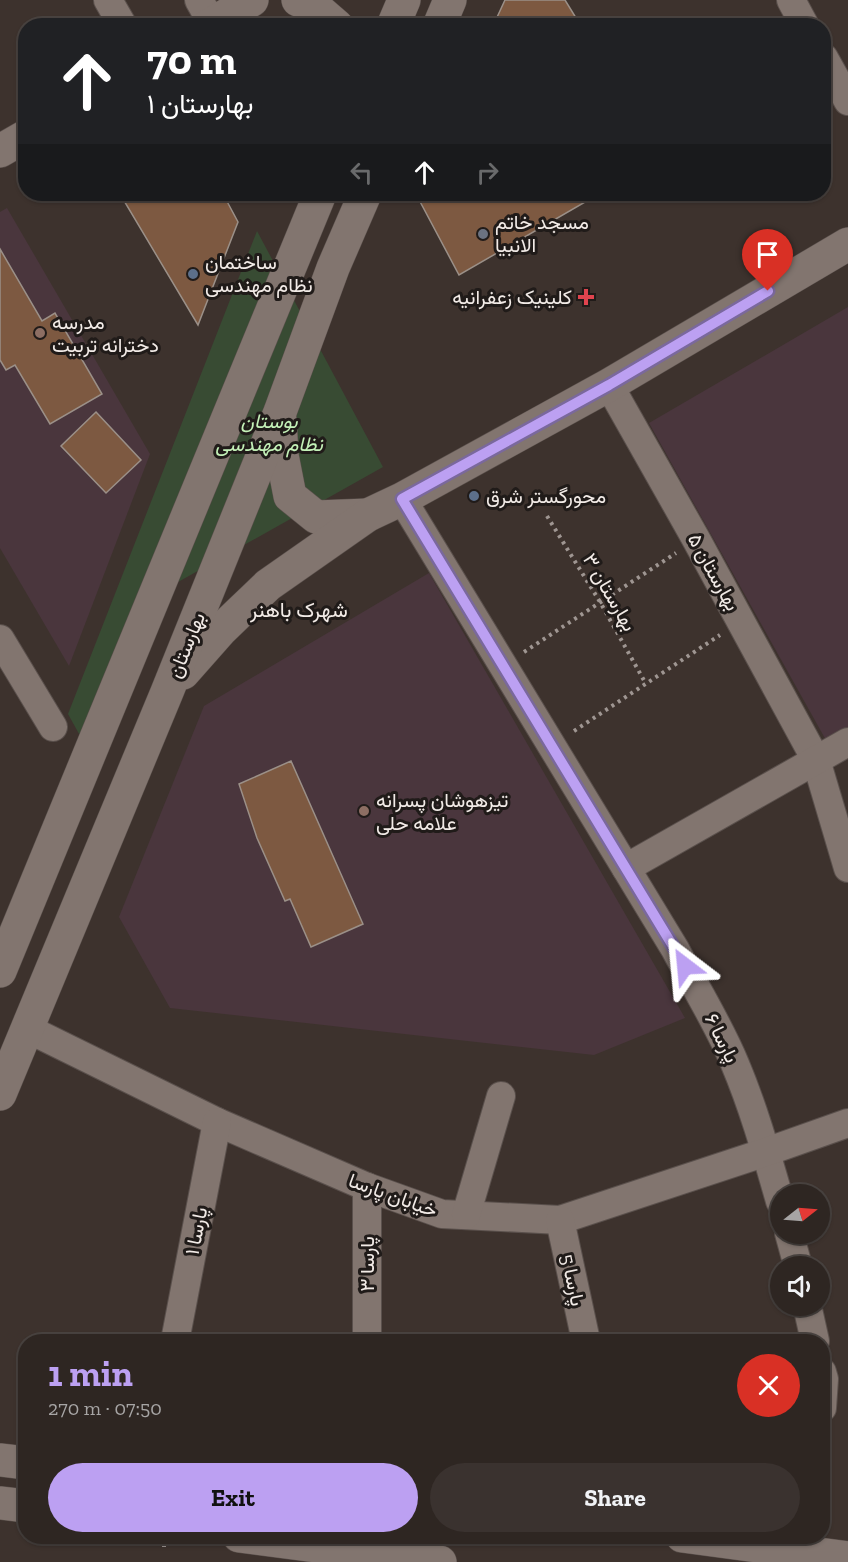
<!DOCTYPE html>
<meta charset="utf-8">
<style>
:root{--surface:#2e2622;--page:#3a322f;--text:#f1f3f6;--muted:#a7a5a5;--line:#494340;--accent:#bca0f2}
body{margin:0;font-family:"Zilla Slab",Vazirmatn,serif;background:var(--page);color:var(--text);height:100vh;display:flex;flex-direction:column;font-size:22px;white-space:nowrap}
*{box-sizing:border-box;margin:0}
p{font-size:20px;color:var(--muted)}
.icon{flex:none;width:33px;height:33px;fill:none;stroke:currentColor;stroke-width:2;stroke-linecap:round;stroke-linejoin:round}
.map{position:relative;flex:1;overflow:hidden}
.panel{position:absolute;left:18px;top:1334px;width:812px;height:210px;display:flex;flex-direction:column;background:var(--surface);border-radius:24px;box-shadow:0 2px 4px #0004,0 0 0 2px var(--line)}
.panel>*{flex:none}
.top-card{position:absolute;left:18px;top:18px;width:813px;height:183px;border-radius:24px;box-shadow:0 2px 4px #0004,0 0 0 2px var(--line);background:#202124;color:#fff;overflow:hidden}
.needle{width:39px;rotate:73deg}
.fabs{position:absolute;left:770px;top:1184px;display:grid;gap:12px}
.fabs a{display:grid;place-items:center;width:60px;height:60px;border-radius:50%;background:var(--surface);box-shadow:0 2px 4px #0004,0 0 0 2px var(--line);font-size:30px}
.pin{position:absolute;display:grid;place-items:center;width:51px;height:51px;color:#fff;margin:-62px -26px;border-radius:50% 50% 50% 0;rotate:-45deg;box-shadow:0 0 6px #0007}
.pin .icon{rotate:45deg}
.me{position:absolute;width:66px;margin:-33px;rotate:331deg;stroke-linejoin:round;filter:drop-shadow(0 0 4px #0008)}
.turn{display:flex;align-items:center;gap:21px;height:126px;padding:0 30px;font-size:27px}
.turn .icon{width:78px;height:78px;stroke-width:2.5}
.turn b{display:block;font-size:42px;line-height:51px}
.lanes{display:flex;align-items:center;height:57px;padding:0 30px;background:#0003;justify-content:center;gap:30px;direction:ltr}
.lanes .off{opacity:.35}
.round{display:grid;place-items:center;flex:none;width:63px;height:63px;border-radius:32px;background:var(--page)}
.headline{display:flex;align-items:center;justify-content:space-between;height:102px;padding:0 30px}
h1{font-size:36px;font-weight:700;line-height:45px;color:var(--accent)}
.action{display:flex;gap:12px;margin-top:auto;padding:12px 30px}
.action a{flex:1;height:69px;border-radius:36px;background:var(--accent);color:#111;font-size:24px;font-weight:700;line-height:69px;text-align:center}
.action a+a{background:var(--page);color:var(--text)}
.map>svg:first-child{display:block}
</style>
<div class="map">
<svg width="848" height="1562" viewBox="0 0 848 1562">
<rect width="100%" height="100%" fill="#3d322d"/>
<!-- education -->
<g fill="#4a363d">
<path d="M 7,208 L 150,454 L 69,666 L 0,548 L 0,212 Z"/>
<path d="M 848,307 L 848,730 L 827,742 L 649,423 Z"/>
<path d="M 429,573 L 685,1018 L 594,1055 L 170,1008 L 119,917 L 204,706 Z"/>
</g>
<!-- green -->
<path fill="#384b33" d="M 257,231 L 383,467 L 155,595 L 88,750 L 68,714 Z"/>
<!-- building -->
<g fill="#7d5941" stroke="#9b9088" stroke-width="1.5">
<path d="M 505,0 L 565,0 L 581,26 L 493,26 Z"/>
<path d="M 120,194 L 223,194 L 238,222 L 198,325 Z"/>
<path d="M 416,194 L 599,194 L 459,275 Z"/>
<path d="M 0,249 L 42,321 L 55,313 L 102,394 L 50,424 L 15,365 L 6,370 L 0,360 Z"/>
<path d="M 96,412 L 141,460 L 106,493 L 61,446 Z"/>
<path d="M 291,761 L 363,924 L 311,947 L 290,899 L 285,901 L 257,838 L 239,784 Z"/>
</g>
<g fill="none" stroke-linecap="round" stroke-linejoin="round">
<!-- minor casing -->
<g stroke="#5a504c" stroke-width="30">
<g id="minor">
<path d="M 108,0 L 123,26"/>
<path d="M 199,0 L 212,23"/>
<path d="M 791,0 L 805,26"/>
<path d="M 824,58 L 848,101"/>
<path d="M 609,385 L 696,539 L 816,760 L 848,868"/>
<path d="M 402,499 L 675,949 C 695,987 719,1025 735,1064 C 754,1109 767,1156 780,1201"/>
<path d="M 0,639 L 53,727"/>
<path d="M 626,868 L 848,742"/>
<path d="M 26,1028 L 217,1122 L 367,1187 L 442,1214 L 560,1220 L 766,1152 L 848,1123"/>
<path d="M 466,1215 L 501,1096"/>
<path d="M 560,1220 L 586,1341"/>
<path d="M 789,1233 L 798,1266"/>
<path d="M 807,1305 L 815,1341"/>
<path d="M 175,1341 L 217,1122"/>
<path d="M 367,1341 L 367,1187"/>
<path d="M 822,1372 L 824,1379 L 822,1408"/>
</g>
</g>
<!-- tertiary casing -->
<g stroke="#5a504c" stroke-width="34">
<g id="tertiary">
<path d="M 298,0 L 315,7 L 337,26"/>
<path d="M 208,26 L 252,0"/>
<path d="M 393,26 L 404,0"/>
<path d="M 439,26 L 450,0"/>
<path d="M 0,151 L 26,136"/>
<path d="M 280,420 L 282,455 L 290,496 L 316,517 L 368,515"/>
<path d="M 183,673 L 221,630 L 268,585 L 368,515 L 402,499 L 609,385 L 848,244"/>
<path d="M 0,971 L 320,194"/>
<path d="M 0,1094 L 167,692 L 280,412 L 333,268 L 365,194"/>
</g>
</g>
<!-- secondary casing -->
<g stroke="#5a504c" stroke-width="34">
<g id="secondary">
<path d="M 0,1460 L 26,1463"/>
<path d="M 0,1503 L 26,1506"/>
<path d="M 239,1536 L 440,1562"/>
<path d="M 682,1536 L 848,1558"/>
</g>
</g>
<!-- path -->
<g stroke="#9f9692" stroke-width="4" stroke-dasharray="3 4.5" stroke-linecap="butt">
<path d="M 547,516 L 600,602 L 646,684"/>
<path d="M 524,652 L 676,553"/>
<path d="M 574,731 L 720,635"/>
<path d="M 164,1547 L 164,1536"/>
</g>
<!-- minor -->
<use href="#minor" stroke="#82756f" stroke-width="28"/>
<!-- tertiary -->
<use href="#tertiary" stroke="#82756f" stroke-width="33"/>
<!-- secondary -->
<use href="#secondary" stroke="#82756f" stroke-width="33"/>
</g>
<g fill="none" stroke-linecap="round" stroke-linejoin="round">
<!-- route casing -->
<g stroke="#7a689d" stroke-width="15">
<path id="route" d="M 685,966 L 402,499 L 609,385 L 768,291"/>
</g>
<!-- route -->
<use href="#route" stroke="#bca0f2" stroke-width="10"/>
</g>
<!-- markers -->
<circle fill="#6b7280" stroke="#201b19" stroke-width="2" cx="483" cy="234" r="6"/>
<g fill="#5c6f8a" stroke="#201b19" stroke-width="2">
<circle cx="193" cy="274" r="6"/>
<circle cx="474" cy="496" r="6"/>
</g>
<path fill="#e0444e" stroke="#201b19" stroke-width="2" d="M583 288h6v6h6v6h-6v6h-6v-6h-6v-6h6z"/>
<g fill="#8d6e63" stroke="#201b19" stroke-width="2">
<circle cx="40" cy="333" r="6"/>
<circle cx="364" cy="811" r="6"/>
</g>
<g text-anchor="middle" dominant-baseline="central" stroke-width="6" stroke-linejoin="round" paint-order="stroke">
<!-- poi labels -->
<g font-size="20" fill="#f2ebe7" stroke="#201b19" text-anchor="start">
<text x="495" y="222">مسجد خاتم<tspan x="495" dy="23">الانبیا</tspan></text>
<text x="205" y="262">ساختمان<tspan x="205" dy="23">نظام مهندسی</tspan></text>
<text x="572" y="297" text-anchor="end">کلینیک زعفرانیه</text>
<text x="52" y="322">مدرسه<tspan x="52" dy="23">دخترانه تربیت</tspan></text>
<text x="486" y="496">محورگستر شرق</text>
<text x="376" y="800">تیزهوشان پسرانه<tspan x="376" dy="23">علامه حلی</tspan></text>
</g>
<!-- park labels -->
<g font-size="20" font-style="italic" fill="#c4f1b8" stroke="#201b19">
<text x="269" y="421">بوستان<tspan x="269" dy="23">نظام مهندسی</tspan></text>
</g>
<!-- street labels -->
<g font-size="20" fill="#f2ebe7" stroke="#201b19">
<text transform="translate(714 572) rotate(61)">بهارستان ۵</text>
<text transform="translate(610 592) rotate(60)">بهارستان ۳</text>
<text transform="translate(186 645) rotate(-68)">بهارستان</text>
<text transform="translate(722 1038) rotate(64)">پارسا ۶</text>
<text transform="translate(393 1195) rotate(20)">خیابان پارسا</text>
<text transform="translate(196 1231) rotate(-79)">پارسا ۱</text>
<text transform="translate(367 1264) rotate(-90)">پارسا ۳</text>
<text transform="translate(573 1280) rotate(78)">پارسا 5</text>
</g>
<!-- neighbourhood labels -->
<g font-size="21" fill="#f2ebe7" stroke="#201b19">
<text x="299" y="609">شهرک باهنر</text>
</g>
</g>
</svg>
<div class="fabs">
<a><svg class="needle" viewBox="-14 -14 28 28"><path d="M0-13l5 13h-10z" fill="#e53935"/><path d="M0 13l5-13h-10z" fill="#a7a5a5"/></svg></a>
<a><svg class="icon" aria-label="sound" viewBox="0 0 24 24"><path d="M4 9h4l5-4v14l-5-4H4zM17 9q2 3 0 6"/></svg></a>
</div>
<div class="pin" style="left:768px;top:291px;background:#d93025"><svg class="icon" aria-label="arrive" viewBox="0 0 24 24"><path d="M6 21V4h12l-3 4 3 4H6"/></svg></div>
<svg class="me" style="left:685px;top:966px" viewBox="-20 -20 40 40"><path d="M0-17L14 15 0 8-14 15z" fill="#bca0f2" stroke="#fff" stroke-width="4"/></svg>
<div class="top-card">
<div class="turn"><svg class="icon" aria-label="ahead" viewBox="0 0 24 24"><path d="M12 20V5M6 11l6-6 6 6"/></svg><div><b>70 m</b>بهارستان ۱</div></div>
<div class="lanes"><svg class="icon off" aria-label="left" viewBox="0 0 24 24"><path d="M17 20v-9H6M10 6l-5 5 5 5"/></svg><svg class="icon" aria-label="ahead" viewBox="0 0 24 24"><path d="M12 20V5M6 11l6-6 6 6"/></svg><svg class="icon off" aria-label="right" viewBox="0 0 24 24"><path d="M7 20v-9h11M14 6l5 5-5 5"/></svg></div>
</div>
<section class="panel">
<div class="headline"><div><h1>1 min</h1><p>270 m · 07:50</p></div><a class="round" style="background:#d93025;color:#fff"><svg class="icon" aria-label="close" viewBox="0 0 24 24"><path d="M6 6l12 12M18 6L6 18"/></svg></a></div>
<div class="action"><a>Exit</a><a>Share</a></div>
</section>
</div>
